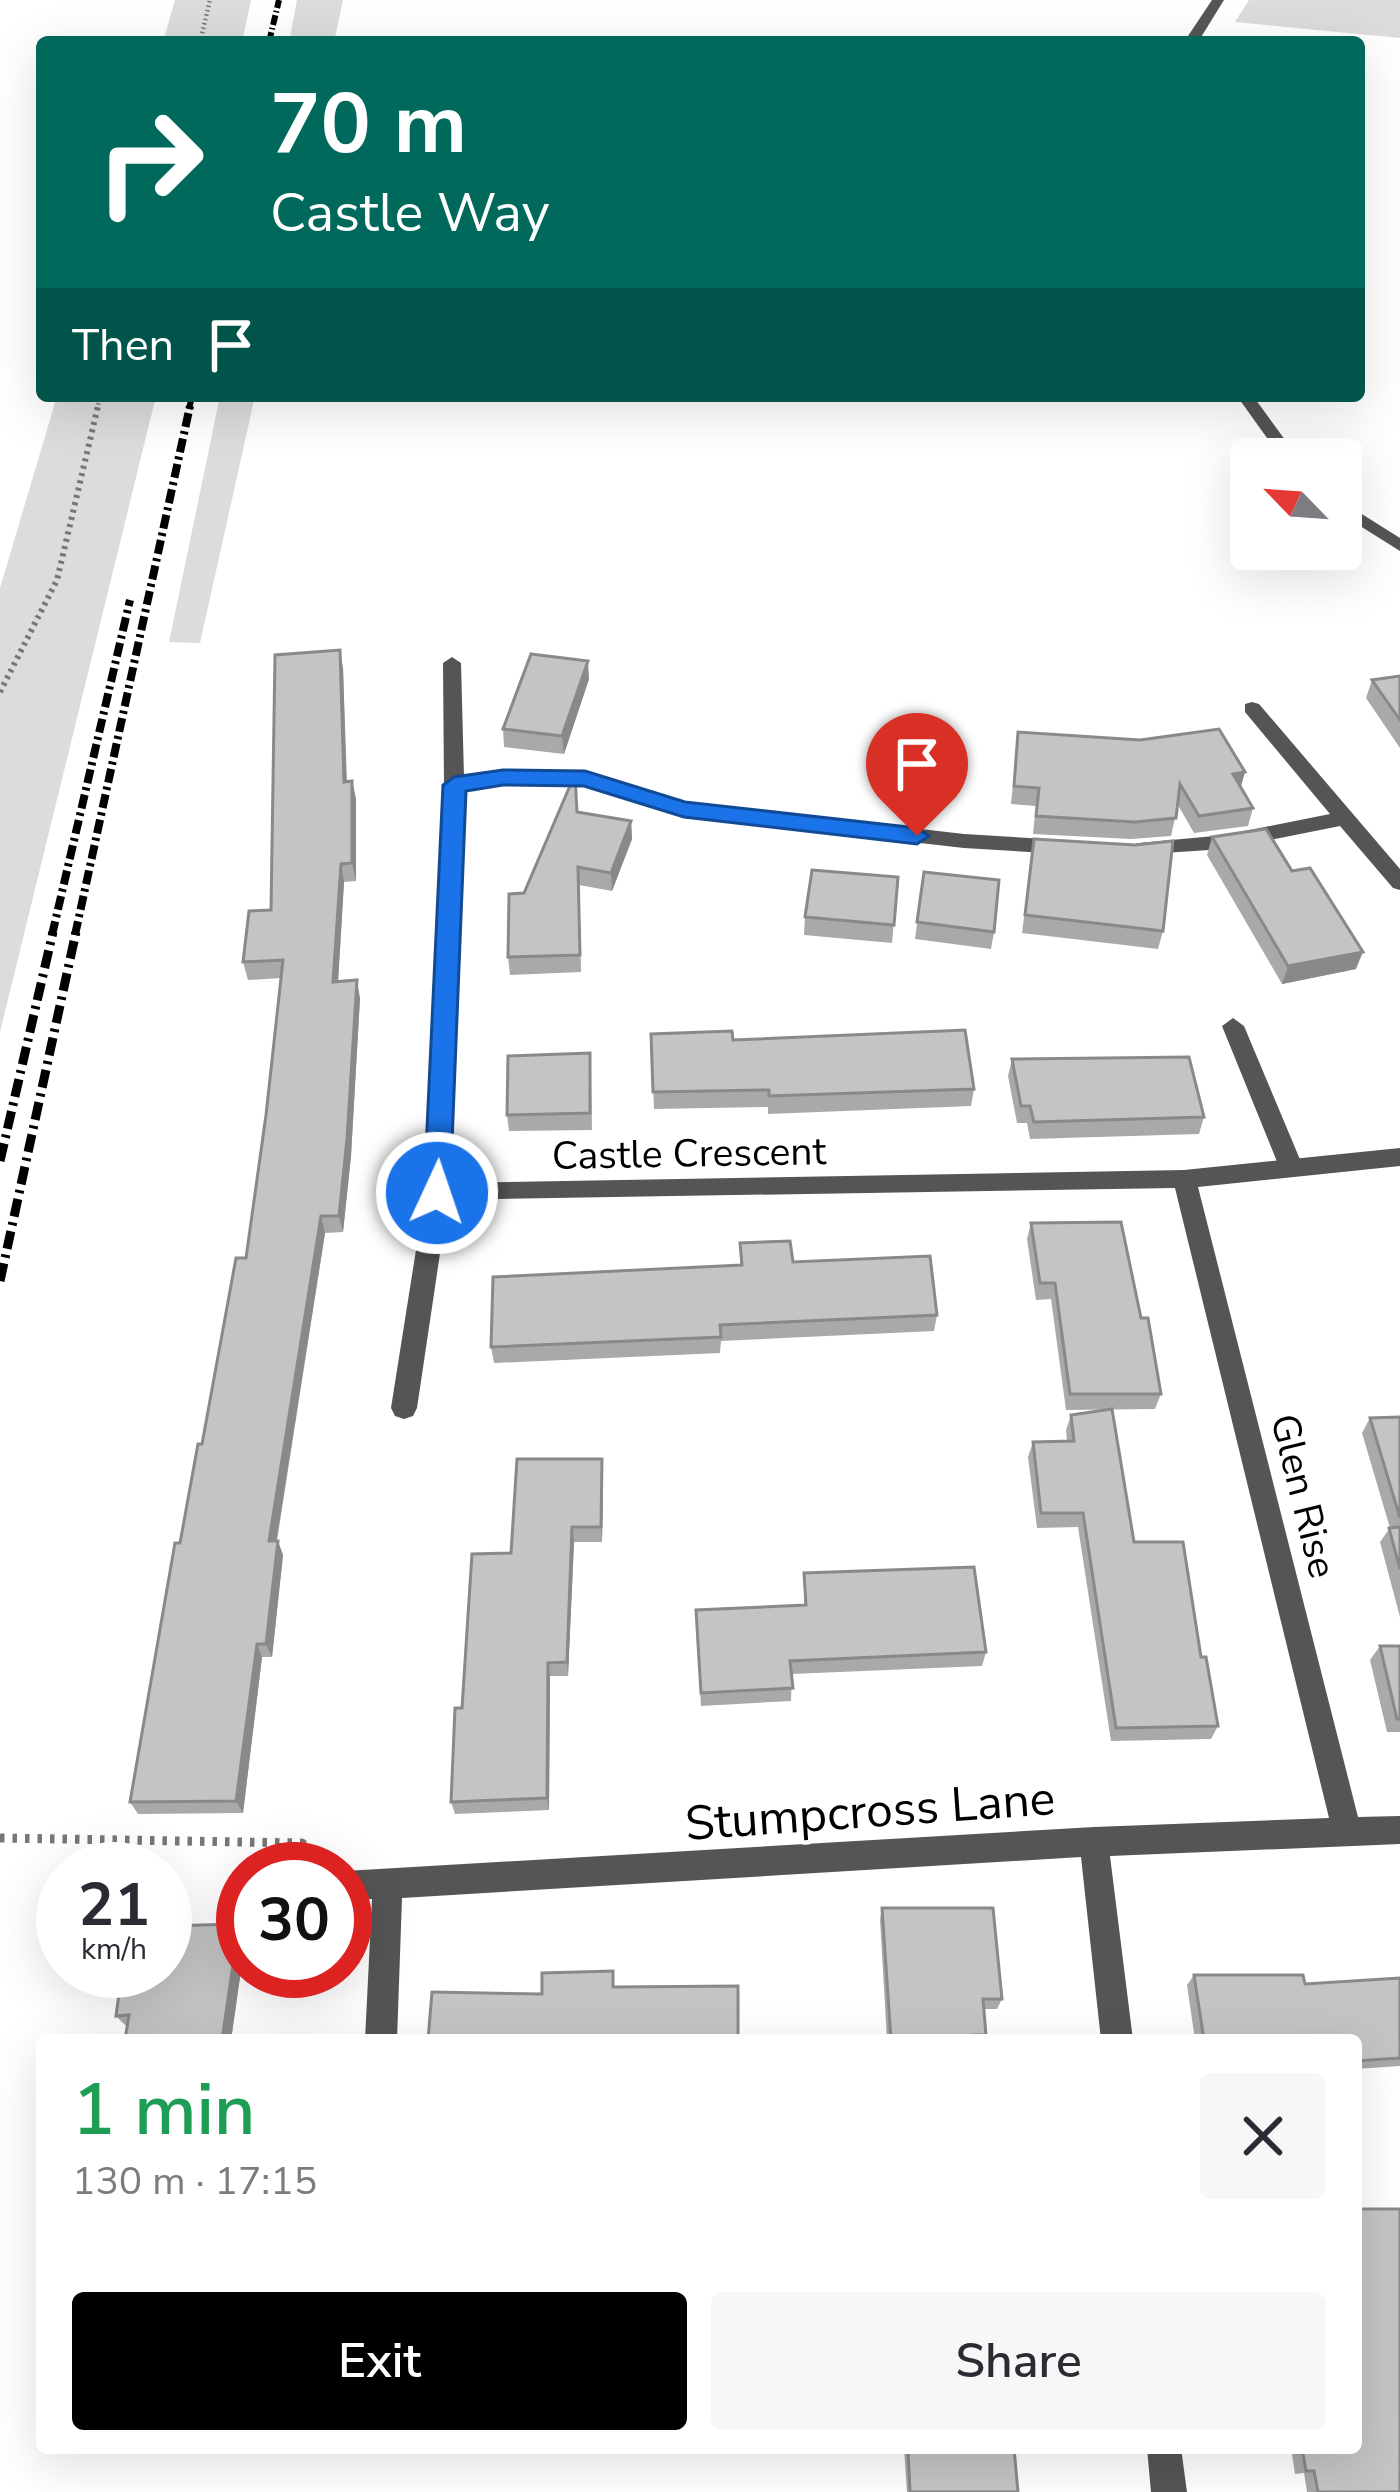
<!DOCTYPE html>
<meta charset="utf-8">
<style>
:root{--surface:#fff;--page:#f7f7f7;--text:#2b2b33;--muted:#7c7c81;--accent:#000}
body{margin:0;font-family:"Nunito Sans",sans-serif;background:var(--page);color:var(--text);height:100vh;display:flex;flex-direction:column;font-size:45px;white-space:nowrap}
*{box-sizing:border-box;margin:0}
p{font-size:39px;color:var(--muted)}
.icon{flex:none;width:66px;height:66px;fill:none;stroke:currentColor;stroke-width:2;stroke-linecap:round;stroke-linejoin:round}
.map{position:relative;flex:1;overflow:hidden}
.drawer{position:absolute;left:36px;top:2034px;width:1326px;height:420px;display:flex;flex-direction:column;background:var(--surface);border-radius:12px;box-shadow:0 12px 48px #0002}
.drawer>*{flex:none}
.guide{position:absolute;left:36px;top:36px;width:1329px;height:366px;border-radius:12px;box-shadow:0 12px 48px #0002;background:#00695c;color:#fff;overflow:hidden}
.needle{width:78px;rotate:295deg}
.buttons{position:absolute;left:1230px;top:438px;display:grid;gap:24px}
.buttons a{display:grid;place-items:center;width:132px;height:132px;border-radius:12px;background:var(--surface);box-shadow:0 12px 48px #0002;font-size:60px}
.speed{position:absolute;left:36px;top:1842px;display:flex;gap:24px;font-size:60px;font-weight:700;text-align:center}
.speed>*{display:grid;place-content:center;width:156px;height:156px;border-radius:50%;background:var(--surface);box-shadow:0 12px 48px #0002;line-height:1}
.speed small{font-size:30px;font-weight:400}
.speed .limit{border:18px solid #d22;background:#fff;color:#111}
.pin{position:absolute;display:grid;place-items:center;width:102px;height:102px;color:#fff;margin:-123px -51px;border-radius:50% 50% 50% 0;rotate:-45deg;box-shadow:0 0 12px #0007}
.pin .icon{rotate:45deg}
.me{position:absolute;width:132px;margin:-66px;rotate:3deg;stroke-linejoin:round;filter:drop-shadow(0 0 9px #0008)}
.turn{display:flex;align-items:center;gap:42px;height:252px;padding:0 36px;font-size:54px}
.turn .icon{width:156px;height:156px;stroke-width:2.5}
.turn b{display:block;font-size:84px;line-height:102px}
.then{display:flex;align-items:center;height:114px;padding:0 36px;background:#0003;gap:24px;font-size:45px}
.round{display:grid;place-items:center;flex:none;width:126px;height:126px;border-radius:12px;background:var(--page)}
.overview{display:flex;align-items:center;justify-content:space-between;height:204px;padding:0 36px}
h1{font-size:72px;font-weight:600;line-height:90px;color:#1e9e55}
.primary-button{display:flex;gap:24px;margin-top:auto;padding:24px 36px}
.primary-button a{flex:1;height:138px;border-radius:12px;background:var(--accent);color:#fff;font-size:48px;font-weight:600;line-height:138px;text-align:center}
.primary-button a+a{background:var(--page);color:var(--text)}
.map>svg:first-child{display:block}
</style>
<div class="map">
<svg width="1400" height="2492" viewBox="0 0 1400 2492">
<rect width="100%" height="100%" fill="#fff"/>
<!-- green -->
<g fill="#dcdcdc">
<path d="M 175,0 L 251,0 L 242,42 L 163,42 Z"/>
<path d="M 297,0 L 343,0 L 334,42 L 289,42 Z"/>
<path d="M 1249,0 L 1400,0 L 1400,38 L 1235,22 Z"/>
<path d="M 57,396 L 156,396 L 0,1032 L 0,588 Z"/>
<path d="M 220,396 L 255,396 L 200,643 L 169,642 Z"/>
</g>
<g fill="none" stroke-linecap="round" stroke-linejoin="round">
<!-- path-far2 -->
<g stroke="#777" stroke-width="4.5" stroke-dasharray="1.5 3" stroke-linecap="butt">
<path d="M 200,42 L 210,0"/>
<path d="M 97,409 L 100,396"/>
</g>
<!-- path-far1 -->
<path stroke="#777" stroke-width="6" stroke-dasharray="3 4.5" stroke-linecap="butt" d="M 0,692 L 57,580 L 98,406"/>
<!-- path -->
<path stroke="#777" stroke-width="9" stroke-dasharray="4.5 8" stroke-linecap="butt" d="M 0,1838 L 302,1843 L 320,1864"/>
<!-- service -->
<g fill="#555" fill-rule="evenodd">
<path d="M 1233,1018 L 1244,1026 L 1304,1169 L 1300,1175 L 1284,1175 L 1280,1169 L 1222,1026 Z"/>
<path d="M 437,1184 L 445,1186 L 449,1193 L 417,1408 L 413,1416 L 404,1419 L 395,1416 L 391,1408 L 425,1193 L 429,1186 Z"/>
</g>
<!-- minor -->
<g fill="#555" fill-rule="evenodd">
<path d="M 1212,0 L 1224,0 L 1198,42 L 1184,42 Z"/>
<path d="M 1237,396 L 1253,396 L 1299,459 L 1282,459 Z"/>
<path d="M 1341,501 L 1400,538 L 1400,551 L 1341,514 Z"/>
<path d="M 452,657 L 461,663 L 464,777 L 503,770 L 585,771 L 685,802 L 964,834 L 1063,840 L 1073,847 L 1063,854 L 964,848 L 684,816 L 584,785 L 503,784 L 464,790 L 449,1183 L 1184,1170 L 1400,1148 L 1400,1166 L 1198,1187 L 1358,1817 L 1400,1816 L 1400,1844 L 1110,1856 L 1133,2040 L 1101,2040 L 1081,1857 L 402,1898 L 397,2040 L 365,2040 L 372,1899 L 345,1901 L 345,1871 L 1094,1827 L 1329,1818 L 1175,1188 L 429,1200 L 425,1193 L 444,785 L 443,663 Z"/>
<path d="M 1252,702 L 1259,704 L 1400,869 L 1400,890 L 1393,888 L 1340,826 L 1225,849 L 1132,855 L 1132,845 L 1139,843 L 1225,835 L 1330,814 L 1245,712 L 1245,704 Z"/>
<path d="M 1147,2448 L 1181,2448 L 1187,2492 L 1151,2492 Z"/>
</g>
<!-- rail-far2 -->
<g stroke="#000" stroke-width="6" stroke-dasharray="10 3 1.5 3" stroke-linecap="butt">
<path d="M 269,42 L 279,0"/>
<path d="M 189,409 L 192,396"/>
</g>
<!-- rail-far1 -->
<g stroke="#000" stroke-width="8" stroke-dasharray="14 4.5 3 4.5" stroke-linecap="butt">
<path d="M 52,935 L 130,600"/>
<path d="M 75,935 L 190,406"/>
</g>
<!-- rail -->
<g stroke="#000" stroke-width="9" stroke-dasharray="18 6 3 6" stroke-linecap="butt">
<path d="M 0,1161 L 53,932"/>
<path d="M 0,1281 L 76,932"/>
</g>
</g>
<!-- wall -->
<g fill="#a9a9a9">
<path d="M 343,668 L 347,781 L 352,781 L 356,799 L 356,881 L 344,882 L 338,981 L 360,998 L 351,1156 L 343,1232 L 325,1233 L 277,1541 L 283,1555 L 272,1657 L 262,1657 L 243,1813 L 138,1814 L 130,1802 L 180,1543 L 246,1258 L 266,1115 L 281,978 L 248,980 L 243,962 L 271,910 Z"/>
<path d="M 1400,676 L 1400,748 L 1366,698 L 1372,680 Z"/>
<path d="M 589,679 L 564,754 L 504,747 L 503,729 Z"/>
<path d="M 1018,732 L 1241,788 L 1253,808 L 1248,826 L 1194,833 L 1178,805 L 1171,836 L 1131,839 L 1033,834 L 1036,806 L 1011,804 Z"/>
<path d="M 577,813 L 631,821 L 632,839 L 612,891 L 579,885 L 581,972 L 510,975 L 508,957 L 524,893 Z"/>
<path d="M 1212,837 L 1356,969 L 1282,984 L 1207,855 Z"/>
<path d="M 1034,839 L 1163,931 L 1158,949 L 1022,933 Z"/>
<path d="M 924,872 L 994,932 L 991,949 L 915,939 Z"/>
<path d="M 898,877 L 892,943 L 804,935 L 805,917 Z"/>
<path d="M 651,1034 L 733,1040 L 974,1089 L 971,1106 L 768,1114 L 768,1107 L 654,1109 Z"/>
<path d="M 1012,1059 L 1204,1117 L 1199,1134 L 1030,1139 L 1027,1123 L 1017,1123 L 1008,1076 Z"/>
<path d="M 591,1070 L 592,1130 L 509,1131 L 507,1115 Z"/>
<path d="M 1031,1223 L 1161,1394 L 1155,1409 L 1066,1410 L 1051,1299 L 1036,1300 L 1027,1239 Z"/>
<path d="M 740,1243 L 937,1315 L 934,1331 L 721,1341 L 720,1353 L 494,1363 L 491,1347 L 740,1265 Z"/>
<path d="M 1071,1415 L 1134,1542 L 1201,1657 L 1218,1726 L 1211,1739 L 1111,1741 L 1078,1527 L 1037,1528 L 1028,1457 L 1033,1442 L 1067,1441 L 1066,1430 Z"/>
<path d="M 1400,1417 L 1400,1617 L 1380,1542 L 1390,1528 L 1362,1433 L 1370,1418 Z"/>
<path d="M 603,1473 L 602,1542 L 574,1542 L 568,1676 L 550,1676 L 549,1810 L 455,1814 L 451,1802 L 462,1708 L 511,1553 Z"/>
<path d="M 804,1573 L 986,1652 L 982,1666 L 792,1674 L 791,1701 L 701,1706 L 696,1623 L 804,1605 Z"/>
<path d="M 1380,1646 L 1400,1646 L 1400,1732 L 1387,1732 L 1370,1660 Z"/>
<path d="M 882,1908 L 1002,1999 L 997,2009 L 984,2009 L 986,2035 L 983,2040 L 887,2040 L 880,1919 Z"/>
<path d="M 239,1924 L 243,1930 L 243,1956 L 231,2040 L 125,2040 L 127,2025 L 125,2025 L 116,2016 Z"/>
<path d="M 1194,1975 L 1305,1984 L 1400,1978 L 1400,2066 L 1356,2069 L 1356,2040 L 1195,2040 L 1187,1985 Z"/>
<path d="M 904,2448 L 1014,2448 L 1018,2492 L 907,2492 Z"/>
<path d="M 1291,2448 L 1356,2448 L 1400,2492 L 1307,2492 L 1304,2473 L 1295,2474 Z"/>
</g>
<!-- shaded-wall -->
<g fill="#898989">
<path d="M 340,650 L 343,668 L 347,800 L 344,782 Z"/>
<path d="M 588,661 L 589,679 L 564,754 L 562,736 Z"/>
<path d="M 1245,772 L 1240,790 L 1233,774 Z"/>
<path d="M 352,781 L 356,799 L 356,881 L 352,863 Z"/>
<path d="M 631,821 L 632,839 L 612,891 L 611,873 Z"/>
<path d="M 341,864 L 344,882 L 337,999 L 333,982 Z"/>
<path d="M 1363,952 L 1356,969 L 1282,984 L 1288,966 Z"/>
<path d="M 357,980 L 360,998 L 351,1156 L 343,1232 L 339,1216 Z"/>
<path d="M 321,1216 L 325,1233 L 274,1555 L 269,1541 Z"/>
<path d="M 602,1459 L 603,1473 L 602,1542 L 601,1527 Z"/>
<path d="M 572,1527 L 574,1542 L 568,1676 L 567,1662 Z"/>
<path d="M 278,1541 L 283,1555 L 272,1657 L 266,1644 Z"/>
<path d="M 257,1644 L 262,1657 L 243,1813 L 236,1801 Z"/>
<path d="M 548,1663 L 550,1676 L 549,1810 L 547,1798 Z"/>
<path d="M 239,1924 L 243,1930 L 243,1956 L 231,2040 L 222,2040 Z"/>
</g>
<!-- building -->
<g fill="#c4c4c4" stroke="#898989" stroke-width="3">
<path d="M 340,650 L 344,782 L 352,781 L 352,863 L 341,864 L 333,982 L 357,980 L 347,1139 L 339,1216 L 321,1216 L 269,1541 L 278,1541 L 266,1644 L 257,1644 L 236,1801 L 130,1802 L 175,1543 L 180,1543 L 198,1444 L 202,1444 L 236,1258 L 246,1258 L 266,1115 L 283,960 L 243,962 L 249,911 L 271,910 L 275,655 Z"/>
<path d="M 531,654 L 588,661 L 562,736 L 503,729 Z"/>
<path d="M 1400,676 L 1400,720 L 1372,680 Z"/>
<path d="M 1219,729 L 1245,772 L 1233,774 L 1253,808 L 1199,816 L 1180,784 L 1176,818 L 1135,822 L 1036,816 L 1039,788 L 1014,786 L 1018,732 L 1140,740 Z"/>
<path d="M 575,774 L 577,812 L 631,821 L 611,873 L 578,867 L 580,955 L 508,957 L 509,894 L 524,893 Z"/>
<path d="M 1266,829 L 1292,871 L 1310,868 L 1363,952 L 1288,966 L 1212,837 Z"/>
<path d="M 1034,839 L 1135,845 L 1173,841 L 1163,931 L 1025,915 Z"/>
<path d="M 812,870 L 898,877 L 894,925 L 805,917 Z"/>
<path d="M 924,872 L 999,880 L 994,932 L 917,922 Z"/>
<path d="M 965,1030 L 974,1089 L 769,1096 L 769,1090 L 653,1092 L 651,1034 L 732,1031 L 733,1040 Z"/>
<path d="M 590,1053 L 590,1113 L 507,1115 L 508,1056 Z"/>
<path d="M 1189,1057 L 1204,1117 L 1034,1122 L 1030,1106 L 1021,1106 L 1012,1059 Z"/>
<path d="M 1121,1222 L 1141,1318 L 1148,1318 L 1161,1394 L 1070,1394 L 1055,1283 L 1040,1283 L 1031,1223 Z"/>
<path d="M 790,1241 L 793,1262 L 930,1256 L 937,1315 L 720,1325 L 721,1337 L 491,1347 L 493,1277 L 742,1265 L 740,1243 Z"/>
<path d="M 1112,1409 L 1134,1542 L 1183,1542 L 1201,1657 L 1206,1657 L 1218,1726 L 1116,1728 L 1083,1513 L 1041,1513 L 1033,1442 L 1074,1441 L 1071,1415 Z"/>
<path d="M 1400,1417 L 1400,1518 L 1370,1418 Z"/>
<path d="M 517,1459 L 602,1459 L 601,1527 L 572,1527 L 567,1662 L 548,1663 L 547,1798 L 451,1802 L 455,1708 L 462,1708 L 472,1554 L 511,1553 Z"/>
<path d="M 1400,1527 L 1400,1569 L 1389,1528 Z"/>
<path d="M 974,1567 L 986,1652 L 790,1661 L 793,1688 L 701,1693 L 696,1610 L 806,1605 L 804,1573 Z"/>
<path d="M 1380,1646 L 1400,1646 L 1400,1719 L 1397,1719 Z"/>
<path d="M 882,1908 L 993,1908 L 1002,1999 L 983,1999 L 986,2035 L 973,2035 L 974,2040 L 891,2040 Z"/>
<path d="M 239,1924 L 222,2040 L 125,2040 L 129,2015 L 116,2016 L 122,1971 L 165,1971 L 165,1926 Z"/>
<path d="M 613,1971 L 613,1987 L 738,1986 L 738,2040 L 428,2040 L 432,1992 L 542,1994 L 542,1973 Z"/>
<path d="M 1194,1975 L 1303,1975 L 1305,1984 L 1400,1978 L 1400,2058 L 1356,2061 L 1356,2040 L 1204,2040 Z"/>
<path d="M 1356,2209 L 1400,2209 L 1400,2492 L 1318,2492 L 1314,2471 L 1306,2471 L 1302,2448 L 1356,2448 Z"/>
<path d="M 908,2448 L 1014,2448 L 1018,2492 L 910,2492 Z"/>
</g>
<!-- route -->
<path fill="#1a73e8" stroke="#114b97" stroke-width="3" d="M 503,770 L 585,771 L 685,802 L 917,828 L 929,836 L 917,844 L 684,817 L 584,786 L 503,785 L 466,791 L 450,1193 L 437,1203 L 424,1193 L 443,785 L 454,777 Z"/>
<g text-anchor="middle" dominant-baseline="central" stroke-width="9" stroke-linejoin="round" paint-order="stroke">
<!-- street labels -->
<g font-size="39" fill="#000" stroke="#fff">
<text transform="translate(689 1154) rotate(-1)">Castle Crescent</text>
<text transform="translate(1303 1496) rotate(76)">Glen Rise</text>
</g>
<!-- near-street labels -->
<g font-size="48" fill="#000" stroke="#fff">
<text transform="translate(870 1811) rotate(-4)">Stumpcross Lane</text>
</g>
</g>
</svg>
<div class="buttons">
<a><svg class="needle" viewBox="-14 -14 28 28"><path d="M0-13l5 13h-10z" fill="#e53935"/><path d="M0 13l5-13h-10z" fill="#7c7c81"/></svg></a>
</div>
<div class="speed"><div>21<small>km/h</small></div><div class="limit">30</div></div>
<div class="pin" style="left:917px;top:836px;background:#d93025"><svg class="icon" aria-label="arrive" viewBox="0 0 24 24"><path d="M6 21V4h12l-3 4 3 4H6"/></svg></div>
<svg class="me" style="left:437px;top:1193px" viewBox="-20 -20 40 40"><circle r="17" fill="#1a73e8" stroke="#fff" stroke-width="3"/><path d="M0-11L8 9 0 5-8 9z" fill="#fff"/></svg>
<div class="guide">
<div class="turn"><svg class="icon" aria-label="right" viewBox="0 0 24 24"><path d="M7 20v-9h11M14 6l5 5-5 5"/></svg><div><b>70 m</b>Castle Way</div></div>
<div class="then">Then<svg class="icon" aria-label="arrive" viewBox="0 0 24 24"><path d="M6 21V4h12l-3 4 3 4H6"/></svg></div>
</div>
<section class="drawer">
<div class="overview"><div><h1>1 min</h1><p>130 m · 17:15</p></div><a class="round"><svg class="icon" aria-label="close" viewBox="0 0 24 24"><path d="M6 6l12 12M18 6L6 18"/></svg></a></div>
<div class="primary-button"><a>Exit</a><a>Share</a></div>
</section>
</div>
